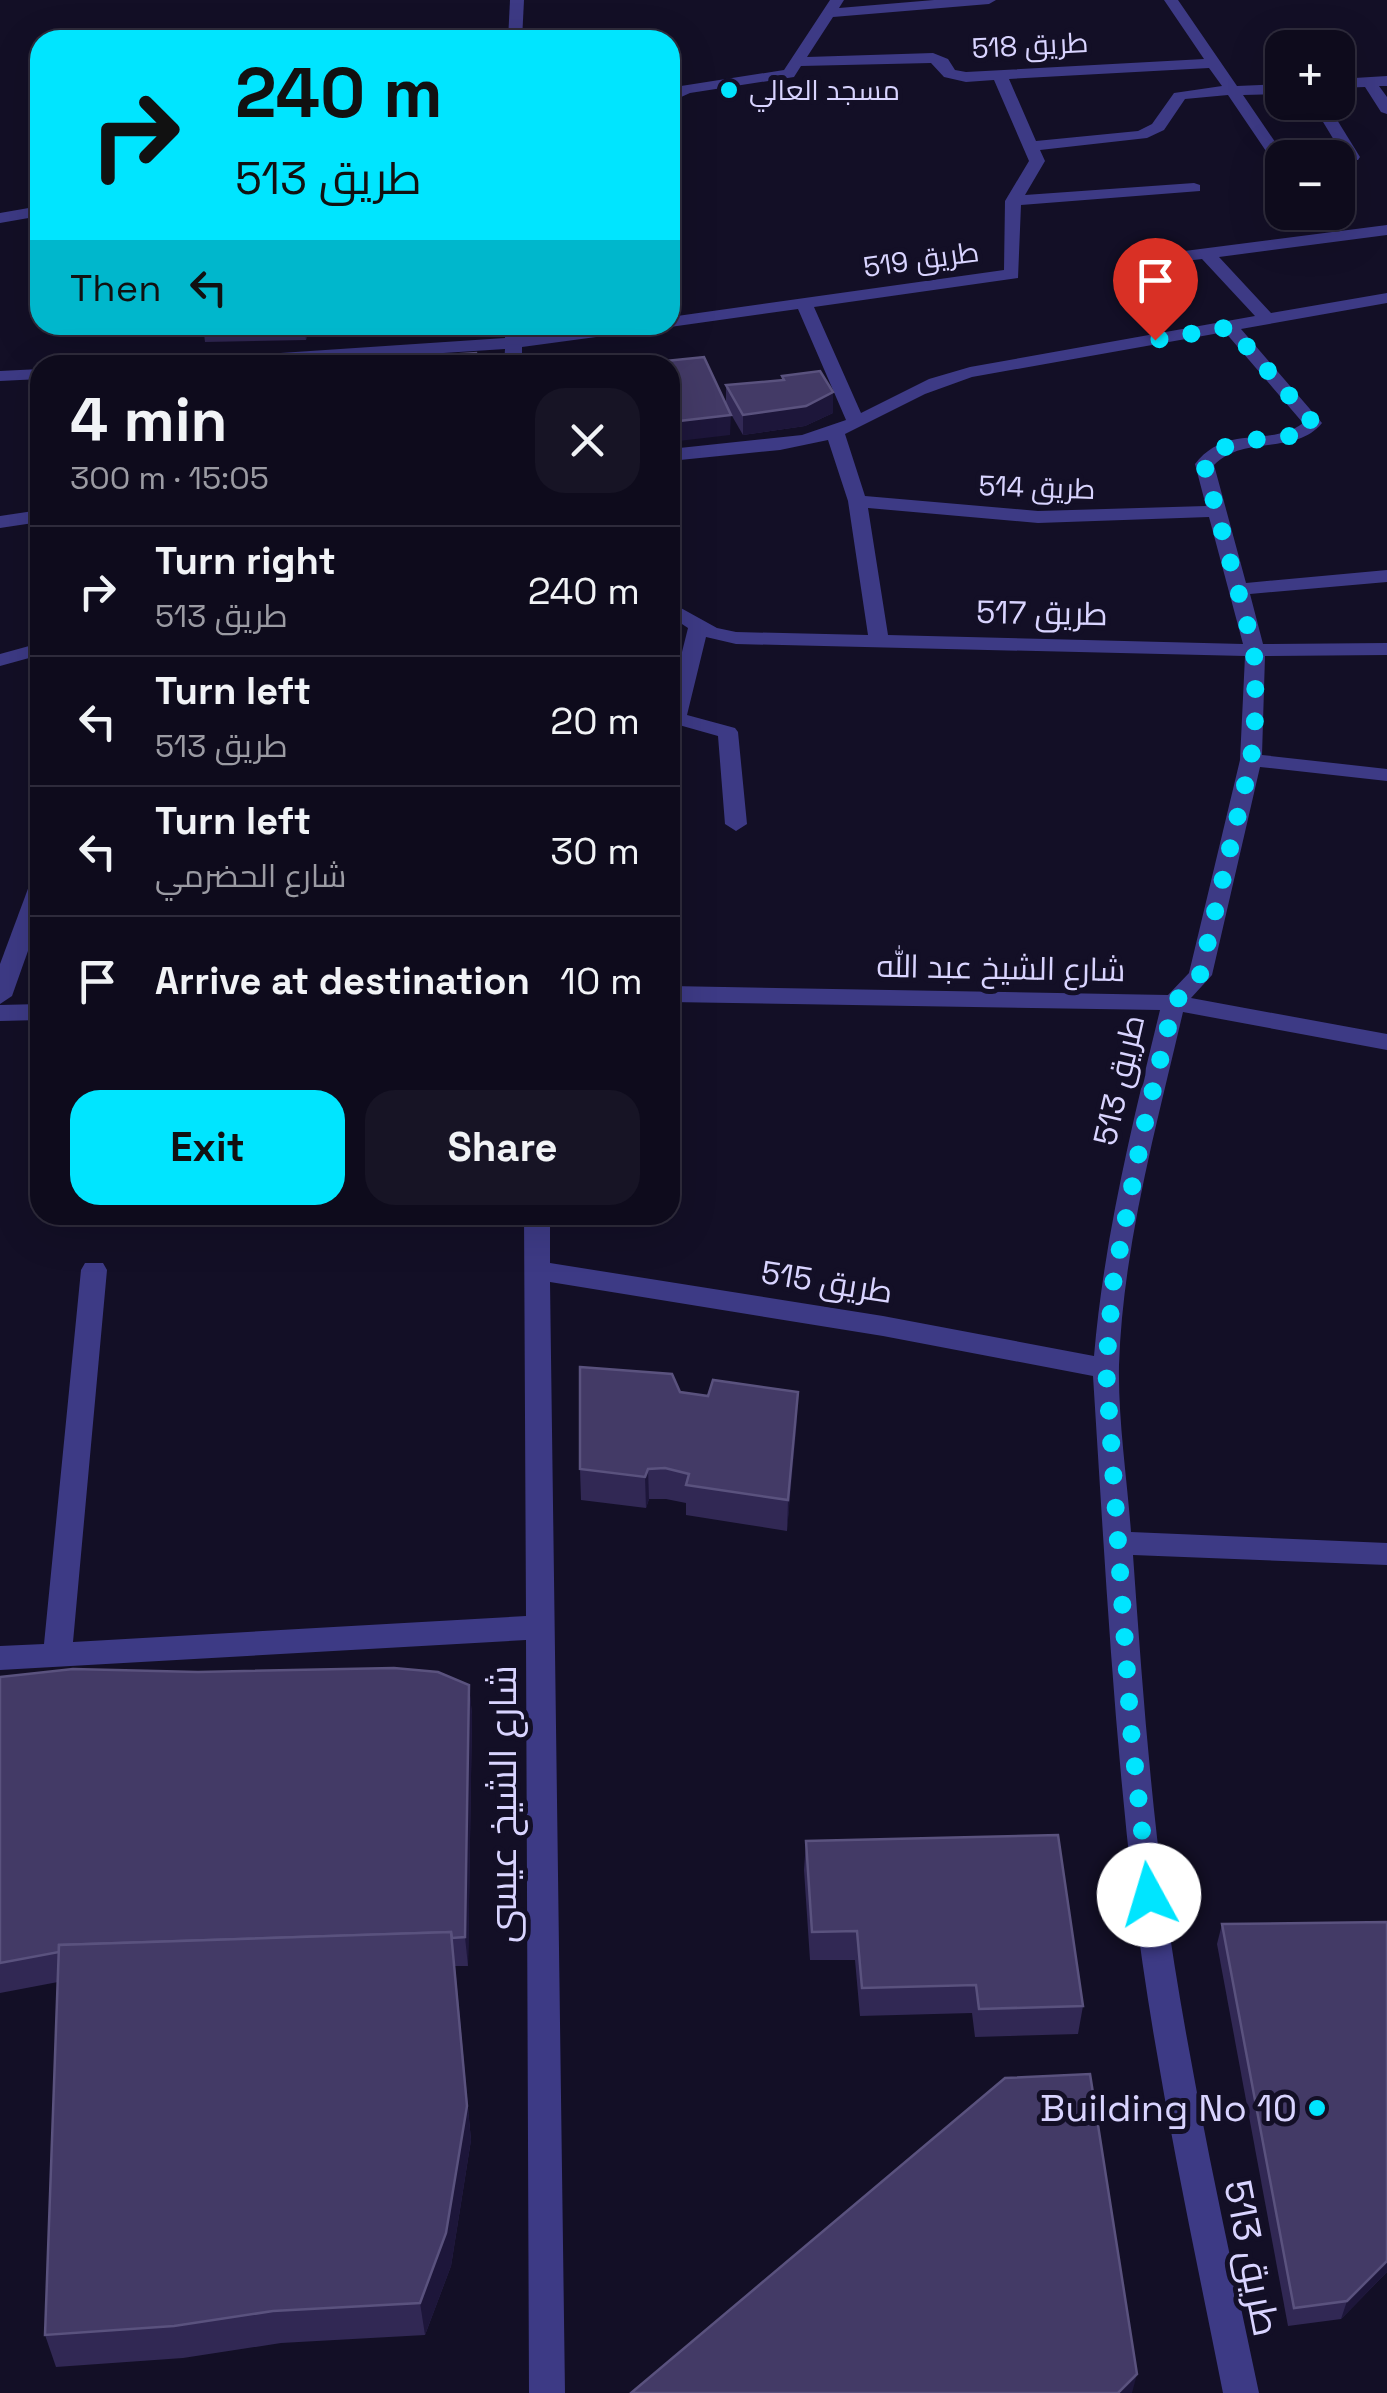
<!DOCTYPE html>
<meta charset="utf-8">
<style>
:root{--surface:#0e0b1c;--page:#171425;--text:#f1f3f6;--muted:#9b9ba3;--line:#2e2b3b;--accent:#00e5ff}
body{margin:0;font-family:"Space Grotesk",Cairo,sans-serif;background:var(--page);color:var(--text);height:100vh;display:flex;flex-direction:column;font-size:38px;white-space:nowrap}
*{box-sizing:border-box;margin:0}
p{font-size:32px;color:var(--muted)}
.icon{flex:none;width:55px;height:55px;fill:none;stroke:currentColor;stroke-width:2;stroke-linecap:round;stroke-linejoin:round}
.map{position:relative;flex:1;overflow:hidden}
.drawer{position:absolute;left:30px;top:355px;width:650px;height:870px;display:flex;flex-direction:column;background:var(--surface);border-radius:30px;box-shadow:0 10px 40px #0002,0 0 0 2px var(--line)}
.drawer>*{flex:none}
.guide{position:absolute;left:30px;top:30px;width:650px;height:305px;border-radius:30px;box-shadow:0 10px 40px #0002,0 0 0 2px var(--line);background:#00e5ff;color:#111;overflow:hidden}
.fabs{position:absolute;left:1265px;top:30px;display:grid;gap:20px}
.fabs a{display:grid;place-items:center;width:90px;height:90px;border-radius:20px;background:var(--surface);box-shadow:0 10px 40px #0002,0 0 0 2px var(--line);font-size:50px}
.pin{position:absolute;display:grid;place-items:center;width:85px;height:85px;color:#fff;margin:-102px -42px;border-radius:50% 50% 50% 0;rotate:-45deg;box-shadow:0 0 10px #0007}
.pin .icon{rotate:45deg}
.me{position:absolute;width:110px;margin:-55px;rotate:354deg;stroke-linejoin:round;filter:drop-shadow(0 0 8px #0008)}
.turn{display:flex;align-items:center;gap:35px;height:210px;padding:0 40px;font-size:45px}
.turn .icon{width:130px;height:130px;stroke-width:2.5}
.turn b{display:block;font-size:70px;line-height:85px}
.then{display:flex;align-items:center;height:95px;padding:0 40px;background:#0003;gap:20px;font-size:38px}
.round{display:grid;place-items:center;flex:none;width:105px;height:105px;border-radius:30px;background:var(--page)}
.head{display:flex;align-items:center;justify-content:space-between;height:170px;padding:0 40px}
h1{font-size:60px;font-weight:700;line-height:75px}
.cta{display:flex;gap:20px;margin-top:auto;padding:20px 40px}
.cta a{flex:1;height:115px;border-radius:30px;background:var(--accent);color:#111;font-size:40px;font-weight:700;line-height:115px;text-align:center}
.cta a+a{background:var(--page);color:var(--text)}
ul{padding:0;list-style:none}
li{display:flex;align-items:center;gap:30px;height:130px;padding:0 40px;border-top:2px solid var(--line)}
li div{flex:1}
li b{display:block;font-size:38px}
li em{font-style:normal}
.map>svg:first-child{display:block}
</style>
<div class="map">
<svg width="1387" height="2393" viewBox="0 0 1387 2393">
<rect width="100%" height="100%" fill="#130f26"/>
<g fill="none" stroke-linecap="round" stroke-linejoin="round">
<!-- minor -->
<g fill="#3d3a85" fill-rule="evenodd">
<path d="M 510,0 L 524,0 L 522,40 L 508,40 Z"/>
<path d="M 830,0 L 844,0 L 839,8 L 934,0 L 996,0 L 989,4 L 833,17 L 807,57 L 933,53 L 948,59 L 955,70 L 966,72 L 1204,59 L 1164,0 L 1178,0 L 1237,86 L 1282,84 L 1282,94 L 1243,95 L 1286,158 L 1282,158 L 1282,168 L 1276,166 L 1228,95 L 1185,99 L 1164,130 L 1147,138 L 1040,150 L 1045,161 L 1025,195 L 1194,183 L 1200,185 L 1200,191 L 1021,205 L 1018,278 L 814,307 L 861,413 L 929,379 L 970,367 L 1255,316 L 1202,259 L 1144,266 L 1138,265 L 1138,257 L 1387,225 L 1387,235 L 1219,257 L 1271,313 L 1387,293 L 1387,303 L 1241,329 L 1322,423 C 1295,456 1244,434 1214,465 L 1246,583 L 1387,570 L 1387,582 L 1250,594 L 1263,644 L 1387,643 L 1387,655 L 1265,656 L 1262,755 L 1387,769 L 1387,781 L 1260,767 L 1212,975 L 1191,998 L 1387,1034 L 1387,1050 L 1183,1012 C 1156,1128 1123,1246 1119,1365 C 1118,1420 1127,1478 1131,1532 L 1387,1543 L 1387,1565 L 1133,1555 C 1141,1668 1149,1781 1164,1894 C 1187,2062 1224,2227 1259,2393 L 1223,2393 C 1190,2227 1153,2060 1133,1891 C 1113,1720 1104,1548 1093,1376 L 883,1336 L 550,1282 L 565,2393 L 529,2393 L 526,1640 L 0,1670 L 0,1646 L 44,1644 L 81,1270 L 85,1263 L 103,1263 L 107,1270 L 73,1642 L 526,1616 L 524,1215 L 550,1215 L 550,1263 L 883,1316 L 1094,1356 C 1104,1239 1132,1125 1160,1010 L 670,1002 L 670,986 L 1168,995 L 1189,973 L 1240,760 L 1245,656 L 736,644 L 706,637 L 687,715 L 735,728 L 738,732 L 747,824 L 736,831 L 725,824 L 718,736 L 679,725 L 670,728 L 670,700 L 688,628 L 670,616 L 670,602 L 717,628 L 736,632 L 868,635 L 848,501 L 828,440 L 780,450 L 670,461 L 670,449 L 802,435 L 846,420 L 798,309 L 670,327 L 663,325 L 670,325 L 670,317 L 1004,270 L 1005,201 L 1029,161 L 994,80 L 966,82 L 944,77 L 931,63 L 801,66 L 794,77 L 690,93 L 670,102 L 670,91 L 681,86 L 784,70 ZM 1209,68 L 1222,86 L 1174,93 L 1152,124 L 1138,131 L 1036,141 L 1009,79 ZM 1225,332 L 1303,423 C 1271,448 1227,423 1195,464 L 1206,506 L 1038,511 L 865,496 L 845,434 L 925,394 L 972,377 ZM 868,508 L 1038,523 L 1209,517 L 1243,644 L 888,635 Z"/>
<path d="M 1387,76 L 1387,86 L 1379,86 L 1387,97 L 1387,114 L 1381,112 L 1365,87 L 1338,88 L 1338,79 Z"/>
<path d="M 1311,102 L 1326,102 L 1360,157 L 1358,160 L 1346,160 Z"/>
<path d="M 40,206 L 40,216 L 0,223 L 0,213 Z"/>
<path d="M 505,325 L 523,325 L 522,337 L 609,325 L 657,325 L 648,330 L 522,347 L 522,365 L 504,365 L 505,349 L 258,365 L 167,365 L 176,360 L 505,338 Z"/>
<path d="M 40,369 L 40,379 L 0,381 L 0,371 Z"/>
<path d="M 40,510 L 40,522 L 0,528 L 0,516 Z"/>
<path d="M 40,643 L 40,655 L 0,666 L 0,654 Z"/>
<path d="M 40,879 L 40,917 L 12,996 L 0,1004 L 0,964 L 29,886 Z"/>
<path d="M 40,1004 L 40,1020 L 0,1021 L 0,1005 Z"/>
</g>
</g>
<!-- wall -->
<g fill="#312854">
<path d="M 203,325 L 310,325 L 306,340 L 205,342 Z"/>
<path d="M 782,376 L 833,392 L 833,413 L 805,426 L 743,435 L 728,409 L 730,435 L 726,404 L 726,385 L 782,380 Z"/>
<path d="M 40,911 L 40,957 L 36,936 Z"/>
<path d="M 680,1392 L 708,1396 L 798,1392 L 787,1531 L 686,1515 L 686,1503 L 666,1499 L 649,1499 L 646,1508 L 581,1500 L 580,1469 Z"/>
<path d="M 0,1677 L 469,1685 L 472,1715 L 468,1966 L 455,1966 L 471,2140 L 451,2266 L 425,2335 L 281,2343 L 183,2358 L 56,2367 L 45,2335 L 58,1982 L 0,1993 Z"/>
<path d="M 806,1841 L 1083,2006 L 1078,2034 L 975,2037 L 972,2013 L 860,2016 L 855,1960 L 810,1960 L 804,1870 Z"/>
<path d="M 1222,1924 L 1387,2272 L 1341,2319 L 1288,2326 L 1217,1944 Z"/>
</g>
<!-- shaded-wall -->
<g fill="#1d163a">
<path d="M 304,325 L 310,325 L 306,340 Z"/>
<path d="M 833,392 L 833,413 L 805,426 L 743,435 L 743,415 Z"/>
<path d="M 731,415 L 730,435 L 670,442 L 670,422 Z"/>
<path d="M 680,609 L 680,630 L 672,666 L 670,667 L 670,646 Z"/>
<path d="M 798,1392 L 797,1422 L 787,1531 L 788,1500 Z"/>
<path d="M 648,1469 L 649,1499 L 646,1508 L 645,1477 Z"/>
<path d="M 469,1685 L 472,1715 L 468,1966 L 465,1937 Z"/>
<path d="M 451,1932 L 471,2140 L 451,2266 L 425,2335 L 420,2303 Z"/>
<path d="M 1387,2261 L 1387,2272 L 1341,2319 L 1347,2301 Z"/>
<path d="M 1137,2374 L 1132,2393 L 1118,2393 Z"/>
</g>
<!-- building -->
<g fill="#433a66" stroke="#5a527e" stroke-width="2.5">
<path d="M 476,353 L 477,365 L 387,365 L 386,359 Z"/>
<path d="M 704,357 L 731,415 L 670,422 L 670,365 L 636,364 Z"/>
<path d="M 820,371 L 833,392 L 806,406 L 743,415 L 726,385 L 784,380 L 782,376 Z"/>
<path d="M 670,606 L 680,609 L 672,645 L 670,646 Z"/>
<path d="M 40,911 L 40,936 L 36,936 Z"/>
<path d="M 580,1367 L 672,1374 L 680,1392 L 708,1396 L 713,1380 L 798,1392 L 788,1500 L 686,1485 L 689,1474 L 665,1468 L 648,1469 L 645,1477 L 580,1469 Z"/>
<path d="M 394,1668 L 438,1672 L 469,1685 L 465,1937 L 452,1938 L 451,1932 L 59,1945 L 59,1952 L 0,1963 L 0,1677 L 73,1669 L 198,1672 Z"/>
<path d="M 1058,1835 L 1083,2006 L 979,2009 L 976,1985 L 862,1988 L 857,1931 L 812,1932 L 806,1841 Z"/>
<path d="M 1387,1922 L 1387,2261 L 1347,2301 L 1294,2308 L 1222,1924 Z"/>
<path d="M 451,1932 L 467,2106 L 446,2233 L 420,2303 L 273,2311 L 174,2326 L 45,2335 L 59,1945 Z"/>
<path d="M 1090,2074 L 1137,2374 L 1118,2393 L 631,2393 L 1005,2078 Z"/>
</g>
<g fill="none" stroke-linecap="round" stroke-linejoin="round">
<!-- route -->
<path stroke="#00e5ff" stroke-width="18" stroke-dasharray="0 32.4" d="M 1149,1895 L 1131,1730 L 1106,1368 L 1113,1284 L 1143,1131 L 1174,1003 L 1200,975 L 1251,760 L 1256,710 L 1254,650 L 1204,464 C 1231,425 1297,450 1313,423 L 1230,327 L 1155,340"/>
</g>
<!-- markers -->
<g fill="#00e5ff" stroke="#130f26" stroke-width="4">
<circle cx="729" cy="90" r="10"/>
<circle cx="1317" cy="2108" r="10"/>
</g>
<g text-anchor="middle" dominant-baseline="central" stroke-width="10" stroke-linejoin="round" paint-order="stroke">
<!-- far-street labels -->
<g font-size="28" fill="#d9d4ff" stroke="#130f26">
<text transform="translate(1030 45) rotate(-3)">طريق 518</text>
<text transform="translate(921 259) rotate(-8)">طريق 519</text>
<text transform="translate(1037 487) rotate(2)">طريق 514</text>
</g>
<!-- far-poi labels -->
<g font-size="28" fill="#d9d4ff" stroke="#130f26" text-anchor="start">
<text x="749" y="90">مسجد العالي</text>
</g>
<!-- street labels -->
<g font-size="32" fill="#d9d4ff" stroke="#130f26">
<text transform="translate(1042 613) rotate(1)">طريق 517</text>
<text transform="translate(1001 968) rotate(1)">شارع الشيخ عبد الله</text>
<text transform="translate(1119 1080) rotate(-77)">طريق 513</text>
<text transform="translate(827 1282) rotate(9)">طريق 515</text>
</g>
<!-- near-street labels -->
<g font-size="38" fill="#d9d4ff" stroke="#130f26">
<text transform="translate(503 1804) rotate(-90)">شارع الشيخ عيسى</text>
<text transform="translate(1252 2258) rotate(79)">طريق 513</text>
</g>
<!-- near-poi labels -->
<g font-size="38" fill="#d9d4ff" stroke="#130f26" text-anchor="end">
<text x="1297" y="2108">Building No 10</text>
</g>
</g>
</svg>
<div class="fabs">
<a>+</a>
<a>−</a>
</div>
<div class="pin" style="left:1155px;top:340px;background:#d93025"><svg class="icon" aria-label="arrive" viewBox="0 0 24 24"><path d="M6 21V4h12l-3 4 3 4H6"/></svg></div>
<svg class="me" style="left:1149px;top:1895px" viewBox="-20 -20 40 40"><circle r="19" fill="#fff"/><path d="M0-13L10 11 0 6-10 11z" fill="#00e5ff"/></svg>
<div class="guide">
<div class="turn"><svg class="icon" aria-label="right" viewBox="0 0 24 24"><path d="M7 20v-9h11M14 6l5 5-5 5"/></svg><div><b>240 m</b>طريق 513</div></div>
<div class="then">Then<svg class="icon" aria-label="left" viewBox="0 0 24 24"><path d="M17 20v-9H6M10 6l-5 5 5 5"/></svg></div>
</div>
<section class="drawer">
<div class="head"><div><h1>4 min</h1><p>300 m · 15:05</p></div><a class="round"><svg class="icon" aria-label="close" viewBox="0 0 24 24"><path d="M6 6l12 12M18 6L6 18"/></svg></a></div>
<ul>
<li><svg class="icon" aria-label="right" viewBox="0 0 24 24"><path d="M7 20v-9h11M14 6l5 5-5 5"/></svg><div><b>Turn right</b><p>طريق 513</p></div><em>240 m</em></li>
<li><svg class="icon" aria-label="left" viewBox="0 0 24 24"><path d="M17 20v-9H6M10 6l-5 5 5 5"/></svg><div><b>Turn left</b><p>طريق 513</p></div><em>20 m</em></li>
<li><svg class="icon" aria-label="left" viewBox="0 0 24 24"><path d="M17 20v-9H6M10 6l-5 5 5 5"/></svg><div><b>Turn left</b><p>شارع الحضرمي</p></div><em>30 m</em></li>
<li><svg class="icon" aria-label="arrive" viewBox="0 0 24 24"><path d="M6 21V4h12l-3 4 3 4H6"/></svg><div><b>Arrive at destination</b></div><em>10 m</em></li>
</ul>
<div class="cta"><a>Exit</a><a>Share</a></div>
</section>
</div>
